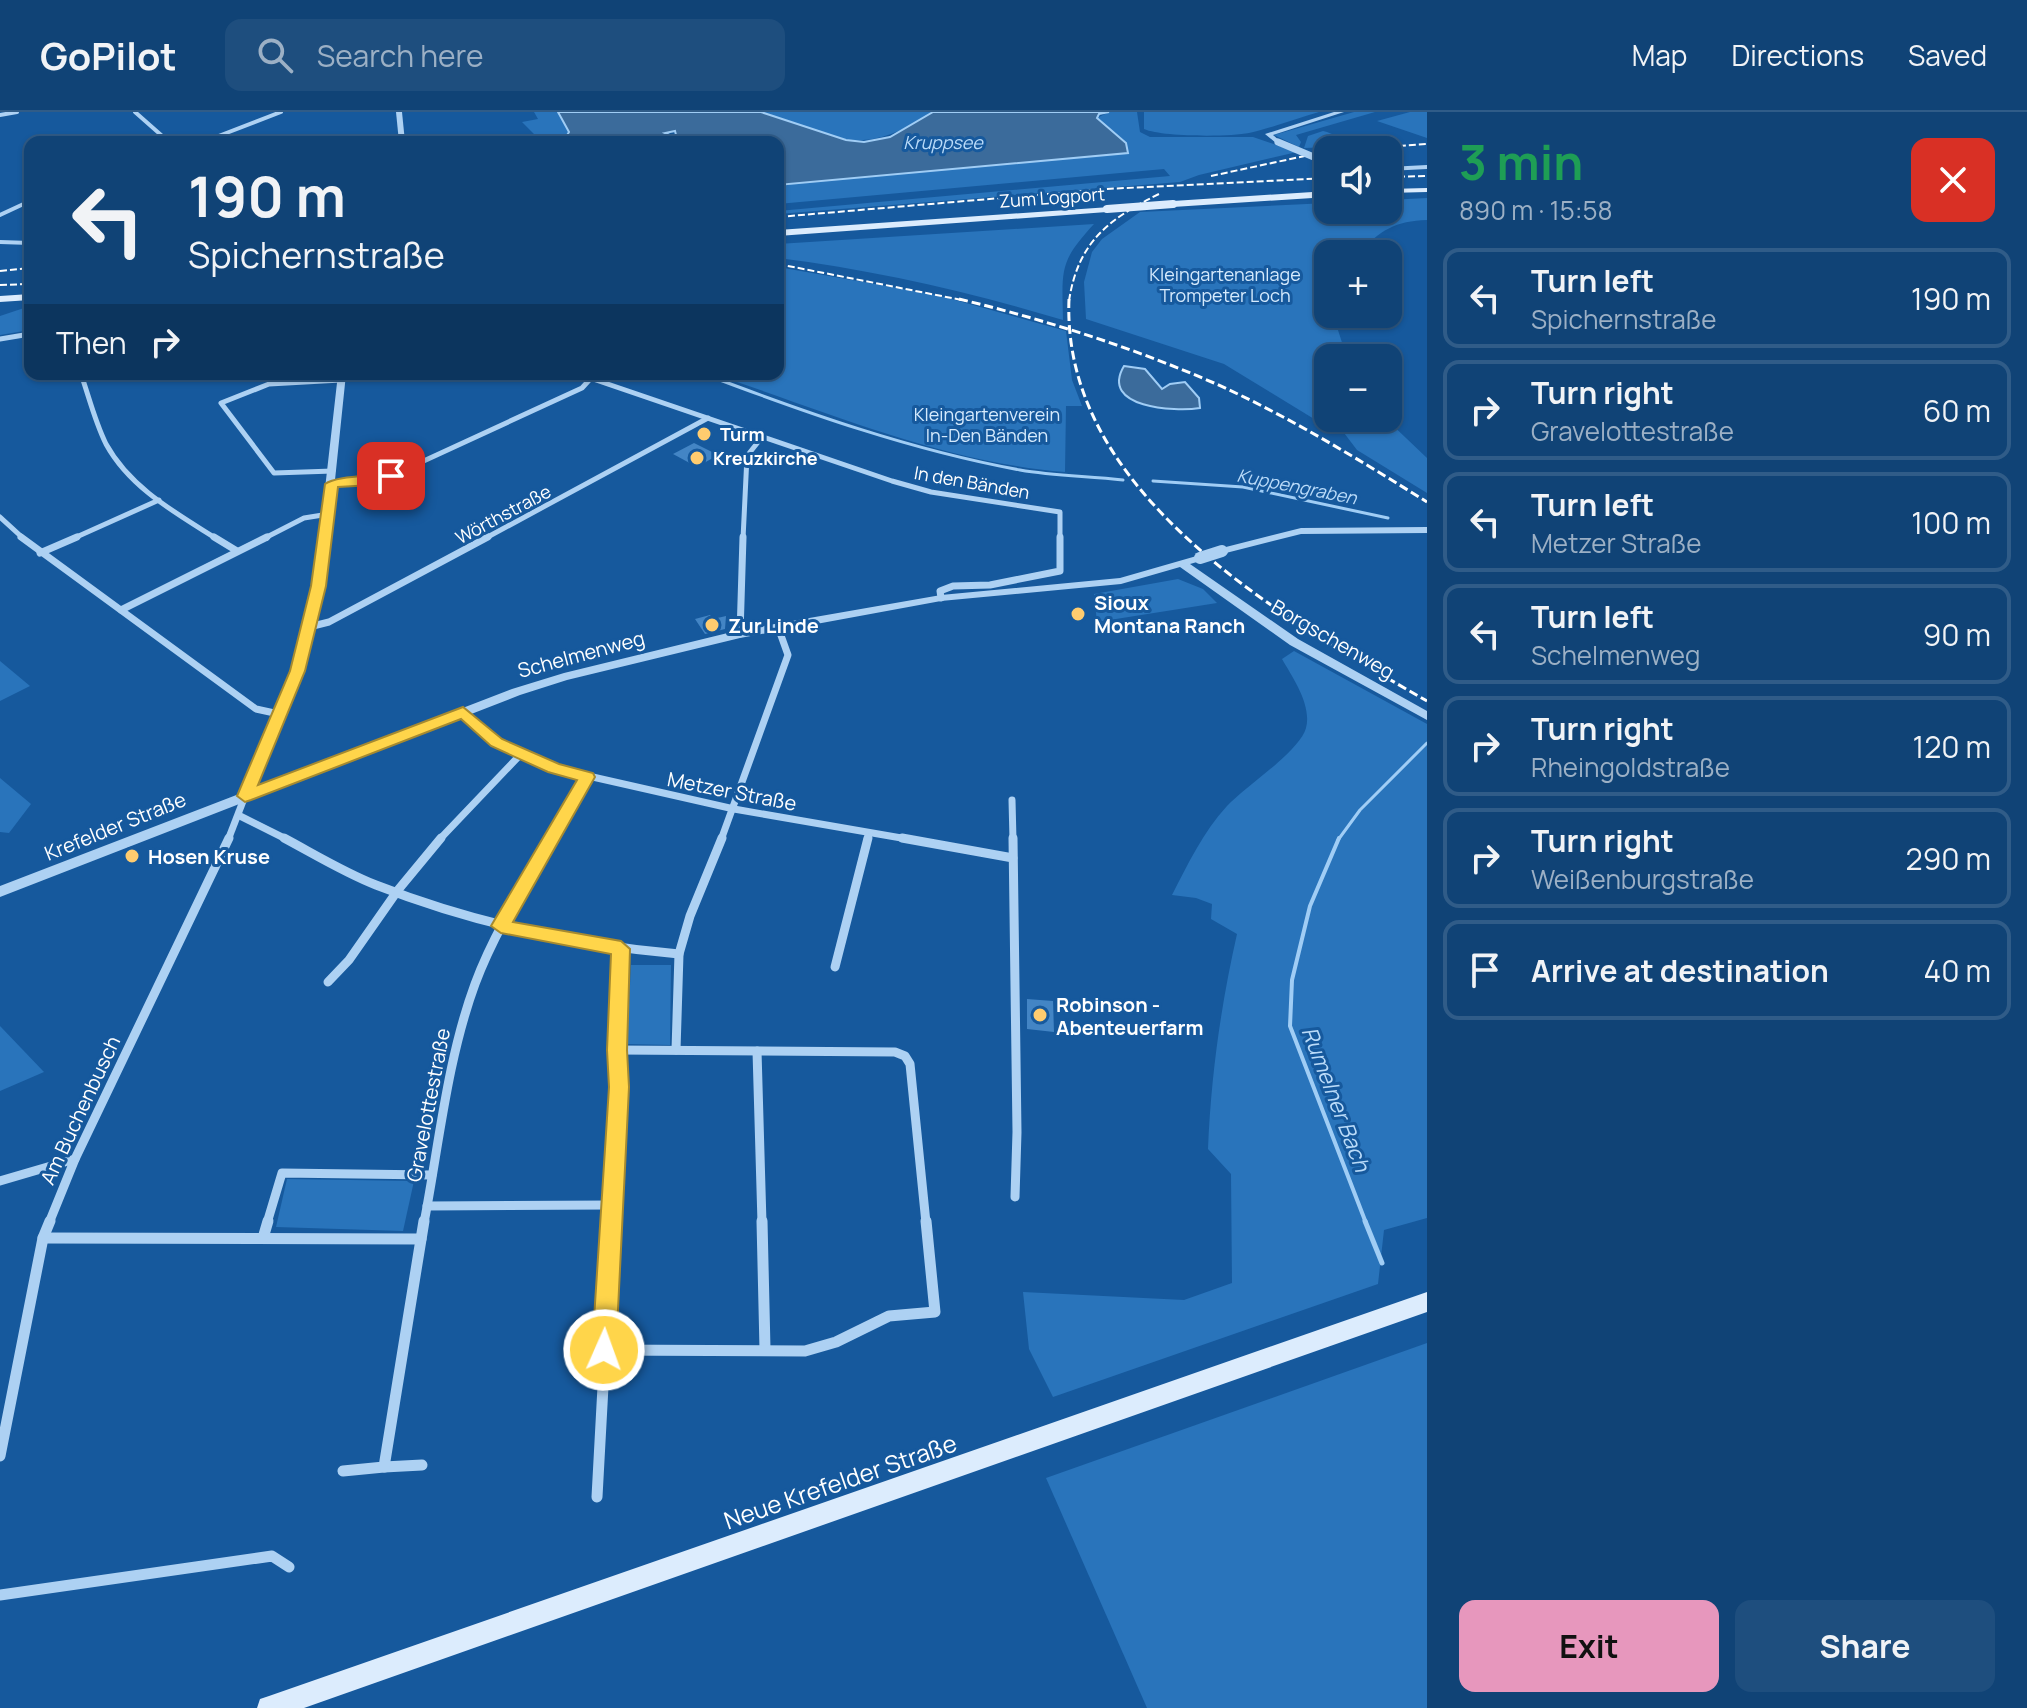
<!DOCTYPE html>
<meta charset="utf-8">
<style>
:root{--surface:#104376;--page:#1e4e7e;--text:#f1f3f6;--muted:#9cb0c5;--line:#305c88;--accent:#e797bd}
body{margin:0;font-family:Manrope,sans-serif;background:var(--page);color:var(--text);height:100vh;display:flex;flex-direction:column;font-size:30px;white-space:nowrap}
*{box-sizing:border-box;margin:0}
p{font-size:26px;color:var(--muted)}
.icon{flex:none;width:44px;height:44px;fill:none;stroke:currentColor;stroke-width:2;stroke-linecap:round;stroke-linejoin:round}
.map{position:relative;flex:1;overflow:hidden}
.side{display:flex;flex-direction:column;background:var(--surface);width:600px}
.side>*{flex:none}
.guide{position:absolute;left:24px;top:24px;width:760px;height:244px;border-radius:16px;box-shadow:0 2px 6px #0004,0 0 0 2px var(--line);background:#104376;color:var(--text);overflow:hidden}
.controls{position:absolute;left:1314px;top:24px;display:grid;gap:16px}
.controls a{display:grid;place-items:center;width:88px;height:88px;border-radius:16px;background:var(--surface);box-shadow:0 2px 6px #0004,0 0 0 2px var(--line);font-size:40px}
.pin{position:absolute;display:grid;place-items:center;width:68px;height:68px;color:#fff;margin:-34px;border-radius:16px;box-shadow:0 4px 12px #0006}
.me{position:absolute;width:88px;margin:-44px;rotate:2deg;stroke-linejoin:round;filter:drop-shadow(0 0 6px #0008)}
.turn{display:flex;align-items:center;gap:28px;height:168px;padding:0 32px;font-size:36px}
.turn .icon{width:104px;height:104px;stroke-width:2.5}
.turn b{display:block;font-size:56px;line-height:68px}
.then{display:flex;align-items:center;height:76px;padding:0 32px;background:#0003;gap:16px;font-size:30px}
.round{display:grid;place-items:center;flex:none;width:84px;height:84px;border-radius:16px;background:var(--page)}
.headline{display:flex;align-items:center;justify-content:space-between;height:136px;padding:0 32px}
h1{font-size:48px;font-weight:700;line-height:60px;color:#1e9e55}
.primary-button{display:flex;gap:16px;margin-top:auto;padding:16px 32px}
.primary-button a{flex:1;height:92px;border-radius:16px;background:var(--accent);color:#111;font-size:32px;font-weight:700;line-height:92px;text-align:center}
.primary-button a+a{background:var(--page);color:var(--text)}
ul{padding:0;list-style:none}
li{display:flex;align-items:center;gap:24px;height:100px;margin:0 16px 12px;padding:0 16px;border:4px solid var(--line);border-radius:16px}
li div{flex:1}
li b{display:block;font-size:30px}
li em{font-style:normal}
header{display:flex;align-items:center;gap:48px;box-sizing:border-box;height:112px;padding:0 40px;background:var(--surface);border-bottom:2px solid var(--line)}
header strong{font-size:38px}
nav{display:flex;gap:44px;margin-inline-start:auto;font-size:28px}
.search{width:560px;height:72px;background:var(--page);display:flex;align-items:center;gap:20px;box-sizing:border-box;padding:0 28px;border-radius:16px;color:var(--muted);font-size:30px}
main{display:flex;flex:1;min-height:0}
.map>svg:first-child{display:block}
</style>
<header>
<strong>GoPilot</strong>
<div class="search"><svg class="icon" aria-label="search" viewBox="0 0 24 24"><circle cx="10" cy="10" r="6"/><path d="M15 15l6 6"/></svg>Search here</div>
<nav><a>Map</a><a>Directions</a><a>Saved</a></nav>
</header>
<main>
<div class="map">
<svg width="1427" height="1596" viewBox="0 0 1427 1596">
<rect width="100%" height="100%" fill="#16599d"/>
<!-- green -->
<g fill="#2974bb">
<path d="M 534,0 L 558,0 L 569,20 L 563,30 L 542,30 L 542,25 L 536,24 L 522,10 L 538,7 Z"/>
<path d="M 761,0 L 932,0 C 863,47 833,27 761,0 Z"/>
<path d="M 1109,0 L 1137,0 L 1140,20 L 1150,25 L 1253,25 L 1297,40 L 1199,63 L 1180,70 L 778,102 L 778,99 L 1170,64 L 1164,57 L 778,92 L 778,73 L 1127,41 L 1126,31 L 1097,6 Z"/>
<path d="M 1144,0 L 1319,0 C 1297,6 1269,17 1249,21 C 1229,25 1162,25 1144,17 Z"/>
<path d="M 1354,0 L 1375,0 L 1296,23 L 1301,30 L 1299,35 L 1274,23 Z"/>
<path d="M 1410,0 L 1427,0 L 1427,26 L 1377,9 Z"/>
<path d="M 1323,19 L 1327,20 L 1361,34 L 1304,36 L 1308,24 Z"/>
<path d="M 1427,86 L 1427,108 C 1396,109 1379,118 1359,142 L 1328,142 L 1328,202 L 1337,202 L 1337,215 L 1347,246 L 1328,246 L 1328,306 L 1385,306 L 1427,346 L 1427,381 L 1357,338 L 1335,309 L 1319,310 L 1224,252 L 1086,207 L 1084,170 L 1092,140 L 1102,127 L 1140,100 L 1328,91 L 1328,98 L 1388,98 L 1388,88 Z"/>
<path d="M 1094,112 C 1059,150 1062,157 1063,208 C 970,180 874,158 778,146 L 778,132 Z"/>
<path d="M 778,155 L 937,183 L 1066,219 L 1072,268 L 1082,294 L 1066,294 L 1065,360 C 942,350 829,300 713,262 L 778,262 Z"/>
<path d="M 30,194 L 30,218 L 0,223 L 0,204 Z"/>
<path d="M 1178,467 L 1203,477 L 1217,491 L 1097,510 L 1094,482 Z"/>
<path d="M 1294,539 L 1427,612 L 1427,1106 L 1384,1118 L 1378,1172 L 1053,1285 L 1029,1237 L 1023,1180 L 1184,1188 L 1232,1171 L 1231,1062 L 1208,1037 C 1211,963 1221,893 1237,822 L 1211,807 L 1212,792 L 1196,786 L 1172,783 C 1188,752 1203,720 1227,694 C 1246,674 1300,639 1306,616 C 1312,593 1293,566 1282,547 Z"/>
<path d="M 0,549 L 30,574 L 0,589 Z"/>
<path d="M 0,666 L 31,692 L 9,721 L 0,720 Z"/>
<path d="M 631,853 L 671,853 L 670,933 L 627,932 Z"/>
<path d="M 0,914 L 44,960 L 0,979 Z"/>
<path d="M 287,1067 L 414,1069 L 403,1119 L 276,1115 Z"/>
<path d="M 1427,1231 L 1427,1596 L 1147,1596 L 1046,1366 Z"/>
</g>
<!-- water -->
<g fill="#3b6b9b" stroke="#a0cdf5" stroke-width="2">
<path d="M 558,0 L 761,0 L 846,28 L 864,30 L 890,25 L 933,0 L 1109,0 L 1099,2 L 1097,6 L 1126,31 L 1128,41 L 778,73 L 778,30 L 689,30 L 677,27 L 675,19 L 665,21 L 674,25 L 671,30 L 563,30 L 569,20 Z"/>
<path d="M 1124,254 L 1145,257 L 1162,277 L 1170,272 L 1185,270 L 1199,286 L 1200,296 C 1175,300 1099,296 1124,254 Z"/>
</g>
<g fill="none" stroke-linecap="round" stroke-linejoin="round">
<!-- stream-far2 -->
<g stroke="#a0cdf5" stroke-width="3">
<path d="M 704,262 C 807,301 911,338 1020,358 C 1054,364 1089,364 1123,368"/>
<path d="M 1153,369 L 1243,375 L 1388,406"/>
<path d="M 1338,728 L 1360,698 L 1427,631"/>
</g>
<!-- stream-far1 -->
<path stroke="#a0cdf5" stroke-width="4" d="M 1339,726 L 1310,794 L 1292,868 L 1290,914 L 1366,1111"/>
<!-- stream -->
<path stroke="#a0cdf5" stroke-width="5" d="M 1365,1109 L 1382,1151"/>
</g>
<!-- building -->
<g fill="#4385c5">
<path d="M 694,331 L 718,343 L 697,355 L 673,342 Z"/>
<path d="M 710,503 L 713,507 L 726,504 L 725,517 L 705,522 L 695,507 Z"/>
<path d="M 1027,887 L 1053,889 L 1054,920 L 1027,917 Z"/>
</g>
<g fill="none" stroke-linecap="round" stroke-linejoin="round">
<!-- minor-far4 -->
<g stroke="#add1f3" stroke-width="4">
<path d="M 135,0 L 169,30"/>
<path d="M 0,3 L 17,0"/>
<path d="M 203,30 L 281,0"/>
<path d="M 0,103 L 30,89"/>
</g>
<!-- minor-far3 -->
<g stroke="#add1f3" stroke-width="5">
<path d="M 0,227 L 30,222"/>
<path d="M 81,262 C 89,285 95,310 106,332 C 130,376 176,401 217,427"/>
<path d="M 550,262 L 593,267 L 892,369 L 931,380 L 1060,400 L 1060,427"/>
<path d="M 333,359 L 274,361 L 221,291 L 269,272 L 341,268"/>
<path d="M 332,372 L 373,370 L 391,364 L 582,276 L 592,265"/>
<path d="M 0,405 L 24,427"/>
<path d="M 72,427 L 159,388"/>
<path d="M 263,427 L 304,406 L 329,402"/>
<path d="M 484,427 L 708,306"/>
<path d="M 743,427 L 747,344 L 762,325"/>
</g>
<!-- minor-far2 -->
<g stroke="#add1f3" stroke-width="7">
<path d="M 21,425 L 256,597 L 279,602"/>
<path d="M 214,425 L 237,439"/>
<path d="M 40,441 L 77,425"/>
<path d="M 941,486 L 940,479 L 953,474 L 990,473 L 1060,459 L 1060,425"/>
<path d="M 121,498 L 267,425"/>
<path d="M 309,515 L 329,510 L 488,425"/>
<path d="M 740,522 L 743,425"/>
<path d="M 463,601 L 496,630 L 553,656 L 734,697 L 913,728"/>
<path d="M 1012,688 L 1013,728"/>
<path d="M 240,704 L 288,728"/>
<path d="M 228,728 L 245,684"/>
<path d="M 439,728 L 521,642"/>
<path d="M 550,728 L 587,665"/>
<path d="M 721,728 L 788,543 L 778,515"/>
<path d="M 867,728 L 869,721"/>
</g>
<!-- minor-far1 -->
<g stroke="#add1f3" stroke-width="9">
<path d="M 284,726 C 314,742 345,761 376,773 C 473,811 576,833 679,842"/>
<path d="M 902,726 L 1013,746"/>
<path d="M 1013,726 L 1017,1020 L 1015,1085"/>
<path d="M 835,855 L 868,726"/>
<path d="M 328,870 L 349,848 L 398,778 L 441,726"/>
<path d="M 617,938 L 895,940 L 905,944 L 910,952 L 926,1111"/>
<path d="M 676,938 L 679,842 L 690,804 L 722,726"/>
<path d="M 757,939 L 762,1111"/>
<path d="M 0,1069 L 75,1047"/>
<path d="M 427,1094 L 611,1093"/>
<path d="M 49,1111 L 75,1047 L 229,726"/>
<path d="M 267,1111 L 282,1061 L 432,1063"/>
<path d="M 424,1111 C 439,1033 447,948 475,872 C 494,821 524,774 552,726"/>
<path d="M 612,1111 C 617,1020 617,929 621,837"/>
</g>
<!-- minor -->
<g stroke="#add1f3" stroke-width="11">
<path d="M 762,1109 L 765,1237"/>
<path d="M 43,1126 L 421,1127"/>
<path d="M 263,1126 L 268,1109"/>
<path d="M 604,1238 L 805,1239 L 836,1230 L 889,1204 L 935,1200 L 926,1109"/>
<path d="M 0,1344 L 43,1126 L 50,1109"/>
<path d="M 384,1355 L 422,1353"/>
<path d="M 343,1359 L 384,1355 L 424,1109"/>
<path d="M 597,1385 L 612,1109"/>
<path d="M 0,1483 L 272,1444 L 289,1455"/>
</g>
<!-- tertiary -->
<g fill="#add1f3" fill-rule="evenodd">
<path d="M 396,0 L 402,0 L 405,30 L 399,30 Z"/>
<path d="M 1334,0 L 1344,0 L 1273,23 L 1280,29 L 1280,31 L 1276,31 L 1265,22 Z"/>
<path d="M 1427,53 L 1427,57 L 1388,59 L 1388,55 Z"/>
<path d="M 0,128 L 30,129 L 30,133 L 0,132 Z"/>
<path d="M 338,262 L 346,262 L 324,474 L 303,559 L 255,676 L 512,577 L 564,561 L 740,518 L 941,483 L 1120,466 L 1200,443 L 1204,444 L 1204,448 L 1190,452 L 1298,527 L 1427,599 L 1427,608 L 1290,533 L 1180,455 L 1121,472 L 941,489 L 740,526 L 567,568 L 520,583 L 0,785 L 0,774 L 239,682 L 291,559 L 314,474 Z"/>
<path d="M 1427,415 L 1427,421 L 1301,422 L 1222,442 L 1217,439 L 1218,437 L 1301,416 Z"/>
</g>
<!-- secondary -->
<g fill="#dcecfd" fill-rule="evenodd">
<path d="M 1427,76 L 1427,80 L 1388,81 L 1388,77 Z"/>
<path d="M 1328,79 L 1328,85 L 1173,95 L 1169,92 L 1173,89 Z"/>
<path d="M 1110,95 L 1110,99 L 1107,100 L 778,124 L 778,118 Z"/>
<path d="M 30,182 L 30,188 L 0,190 L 0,184 Z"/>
<path d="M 1427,1180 L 1427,1200 L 304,1596 L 257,1596 L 260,1587 L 269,1584 Z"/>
</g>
<!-- rail-far1 -->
<g stroke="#fff" stroke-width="2" stroke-dasharray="7 3" stroke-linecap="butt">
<path d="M 1339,38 L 1427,32"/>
<path d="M 1211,64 L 1328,39"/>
<path d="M 1388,65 L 1427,64"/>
<path d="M 778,105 L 1106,77 L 1328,66"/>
<path d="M 778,152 L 967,189"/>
<path d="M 0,159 L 30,156"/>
<path d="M 0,173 L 30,172"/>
<path d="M 1069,189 C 1078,129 1110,106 1161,81"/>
</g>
<!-- rail -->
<g stroke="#fff" stroke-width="3" stroke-dasharray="9 4" stroke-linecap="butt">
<path d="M 959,187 C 1046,208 1131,235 1214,271 C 1288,304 1358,347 1427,390"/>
<path d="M 1069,187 C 1061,381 1281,505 1427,589"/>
</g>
<!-- tertiary-bridge-far1 -->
<path stroke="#add1f3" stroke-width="7" d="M 1278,30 L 1328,51"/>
<!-- tertiary-bridge -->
<path stroke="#add1f3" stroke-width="12" d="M 1200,446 L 1222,439"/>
<!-- secondary-bridge -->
<path stroke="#dcecfd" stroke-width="8" d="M 1107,97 L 1173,92"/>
</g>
<!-- route -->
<path fill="#ffd54a" stroke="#a68a30" stroke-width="2" d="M 391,361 L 396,362 L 396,367 L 373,373 L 338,375 L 326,474 L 305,559 L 258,673 L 463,595 L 502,627 L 559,652 L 593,661 L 595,665 L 513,810 L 621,829 L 630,837 L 627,938 L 629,975 L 616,1238 L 613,1246 L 604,1249 L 596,1246 L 592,1238 L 609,975 L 607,938 L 611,842 L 501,821 L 491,814 L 577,668 L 548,660 L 491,634 L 461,607 L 251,688 L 245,690 L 237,684 L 290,559 L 311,474 L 325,372 C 337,363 374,365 391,361 Z"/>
<!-- markers -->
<g fill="#ffcc6f" stroke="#16599d" stroke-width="3">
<circle cx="704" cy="322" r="8"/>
<circle cx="697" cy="346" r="8"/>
<circle cx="1078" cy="502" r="8"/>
<circle cx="712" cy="513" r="8"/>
<circle cx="132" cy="744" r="8"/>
<circle cx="1040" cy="903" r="8"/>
</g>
<g text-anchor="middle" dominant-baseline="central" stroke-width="6" stroke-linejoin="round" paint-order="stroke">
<!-- far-water labels -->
<g font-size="18" font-style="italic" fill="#badbf9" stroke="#16599d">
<text x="943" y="30">Kruppsee</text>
<text transform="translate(1297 374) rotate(11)">Kuppengraben</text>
</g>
<!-- far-street labels -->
<g font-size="18" fill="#fff" stroke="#16599d">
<text transform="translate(1052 85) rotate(-4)">Zum Logport</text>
<text transform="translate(972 370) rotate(10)">In den Bänden</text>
<text transform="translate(503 402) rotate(-28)">Wörthstraße</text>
</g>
<!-- far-park labels -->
<g font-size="18" fill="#d5eafd" stroke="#16599d">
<text x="1225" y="162">Kleingartenanlage<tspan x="1225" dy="21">Trompeter Loch</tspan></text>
<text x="987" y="302">Kleingartenverein<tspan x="987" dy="21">In-Den Bänden</tspan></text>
</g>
<!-- far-poi labels -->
<g font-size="18" font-weight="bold" fill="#fff" stroke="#16599d" text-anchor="start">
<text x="720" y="322">Turm</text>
<text x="713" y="346">Kreuzkirche</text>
</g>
<!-- poi labels -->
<g font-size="20" font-weight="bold" fill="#fff" stroke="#16599d" text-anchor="start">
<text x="1094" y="490">Sioux<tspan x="1094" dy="23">Montana Ranch</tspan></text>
<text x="728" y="513">Zur Linde</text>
<text x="148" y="744">Hosen Kruse</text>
<text x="1056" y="892">Robinson -<tspan x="1056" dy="23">Abenteuerfarm</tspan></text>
</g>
<!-- street labels -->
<g font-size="20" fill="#fff" stroke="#16599d">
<text transform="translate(1333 527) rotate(30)">Borgschenweg</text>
<text transform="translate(581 542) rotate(-15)">Schelmenweg</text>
<text transform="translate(732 679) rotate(11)">Metzer Straße</text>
<text transform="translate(115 714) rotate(-22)">Krefelder Straße</text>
<text transform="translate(428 993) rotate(-79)">Gravelottestraße</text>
<text transform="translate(80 998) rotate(-65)">Am Buchenbusch</text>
</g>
<!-- water labels -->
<g font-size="22" font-style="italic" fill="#badbf9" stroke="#16599d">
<text transform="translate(1336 987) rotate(69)">Rumelner Bach</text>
</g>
<!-- near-street labels -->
<g font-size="24" fill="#fff" stroke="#16599d">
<text transform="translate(840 1369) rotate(-19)">Neue Krefelder Straße</text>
</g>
</g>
</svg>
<div class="controls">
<a><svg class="icon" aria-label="sound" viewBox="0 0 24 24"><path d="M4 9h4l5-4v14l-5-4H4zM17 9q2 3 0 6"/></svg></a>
<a>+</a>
<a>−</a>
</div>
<div class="pin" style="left:391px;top:364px;background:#d93025"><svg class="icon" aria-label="arrive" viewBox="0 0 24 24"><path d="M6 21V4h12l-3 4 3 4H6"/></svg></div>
<svg class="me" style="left:604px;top:1238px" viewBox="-20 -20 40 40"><circle r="17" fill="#ffd54a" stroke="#fff" stroke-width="3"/><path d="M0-11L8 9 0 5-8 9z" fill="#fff"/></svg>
<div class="guide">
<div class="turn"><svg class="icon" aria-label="left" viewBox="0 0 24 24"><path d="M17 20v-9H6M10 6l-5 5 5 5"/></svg><div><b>190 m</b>Spichernstraße</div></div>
<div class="then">Then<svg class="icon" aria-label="right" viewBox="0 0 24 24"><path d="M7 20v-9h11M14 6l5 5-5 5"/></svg></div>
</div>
</div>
<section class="side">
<div class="headline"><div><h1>3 min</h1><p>890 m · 15:58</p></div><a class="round" style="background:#d93025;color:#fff"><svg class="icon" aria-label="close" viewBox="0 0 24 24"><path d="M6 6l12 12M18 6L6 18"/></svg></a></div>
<ul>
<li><svg class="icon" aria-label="left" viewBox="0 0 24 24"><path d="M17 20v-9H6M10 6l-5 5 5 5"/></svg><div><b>Turn left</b><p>Spichernstraße</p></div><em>190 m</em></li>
<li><svg class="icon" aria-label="right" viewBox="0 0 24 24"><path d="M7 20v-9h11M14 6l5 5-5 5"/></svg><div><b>Turn right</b><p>Gravelottestraße</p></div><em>60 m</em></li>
<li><svg class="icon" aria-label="left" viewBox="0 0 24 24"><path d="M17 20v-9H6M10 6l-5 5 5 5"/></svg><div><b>Turn left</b><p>Metzer Straße</p></div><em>100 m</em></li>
<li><svg class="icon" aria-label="left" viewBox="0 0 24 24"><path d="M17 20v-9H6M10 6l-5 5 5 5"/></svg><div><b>Turn left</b><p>Schelmenweg</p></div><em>90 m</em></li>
<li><svg class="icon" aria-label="right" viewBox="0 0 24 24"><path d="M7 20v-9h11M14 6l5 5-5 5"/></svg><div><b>Turn right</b><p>Rheingoldstraße</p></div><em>120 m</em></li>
<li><svg class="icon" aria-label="right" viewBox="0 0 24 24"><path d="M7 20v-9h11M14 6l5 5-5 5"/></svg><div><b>Turn right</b><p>Weißenburgstraße</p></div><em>290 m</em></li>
<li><svg class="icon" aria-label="arrive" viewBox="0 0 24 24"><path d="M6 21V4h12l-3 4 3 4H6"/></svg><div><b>Arrive at destination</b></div><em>40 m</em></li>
</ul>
<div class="primary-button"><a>Exit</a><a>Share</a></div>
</section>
</main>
